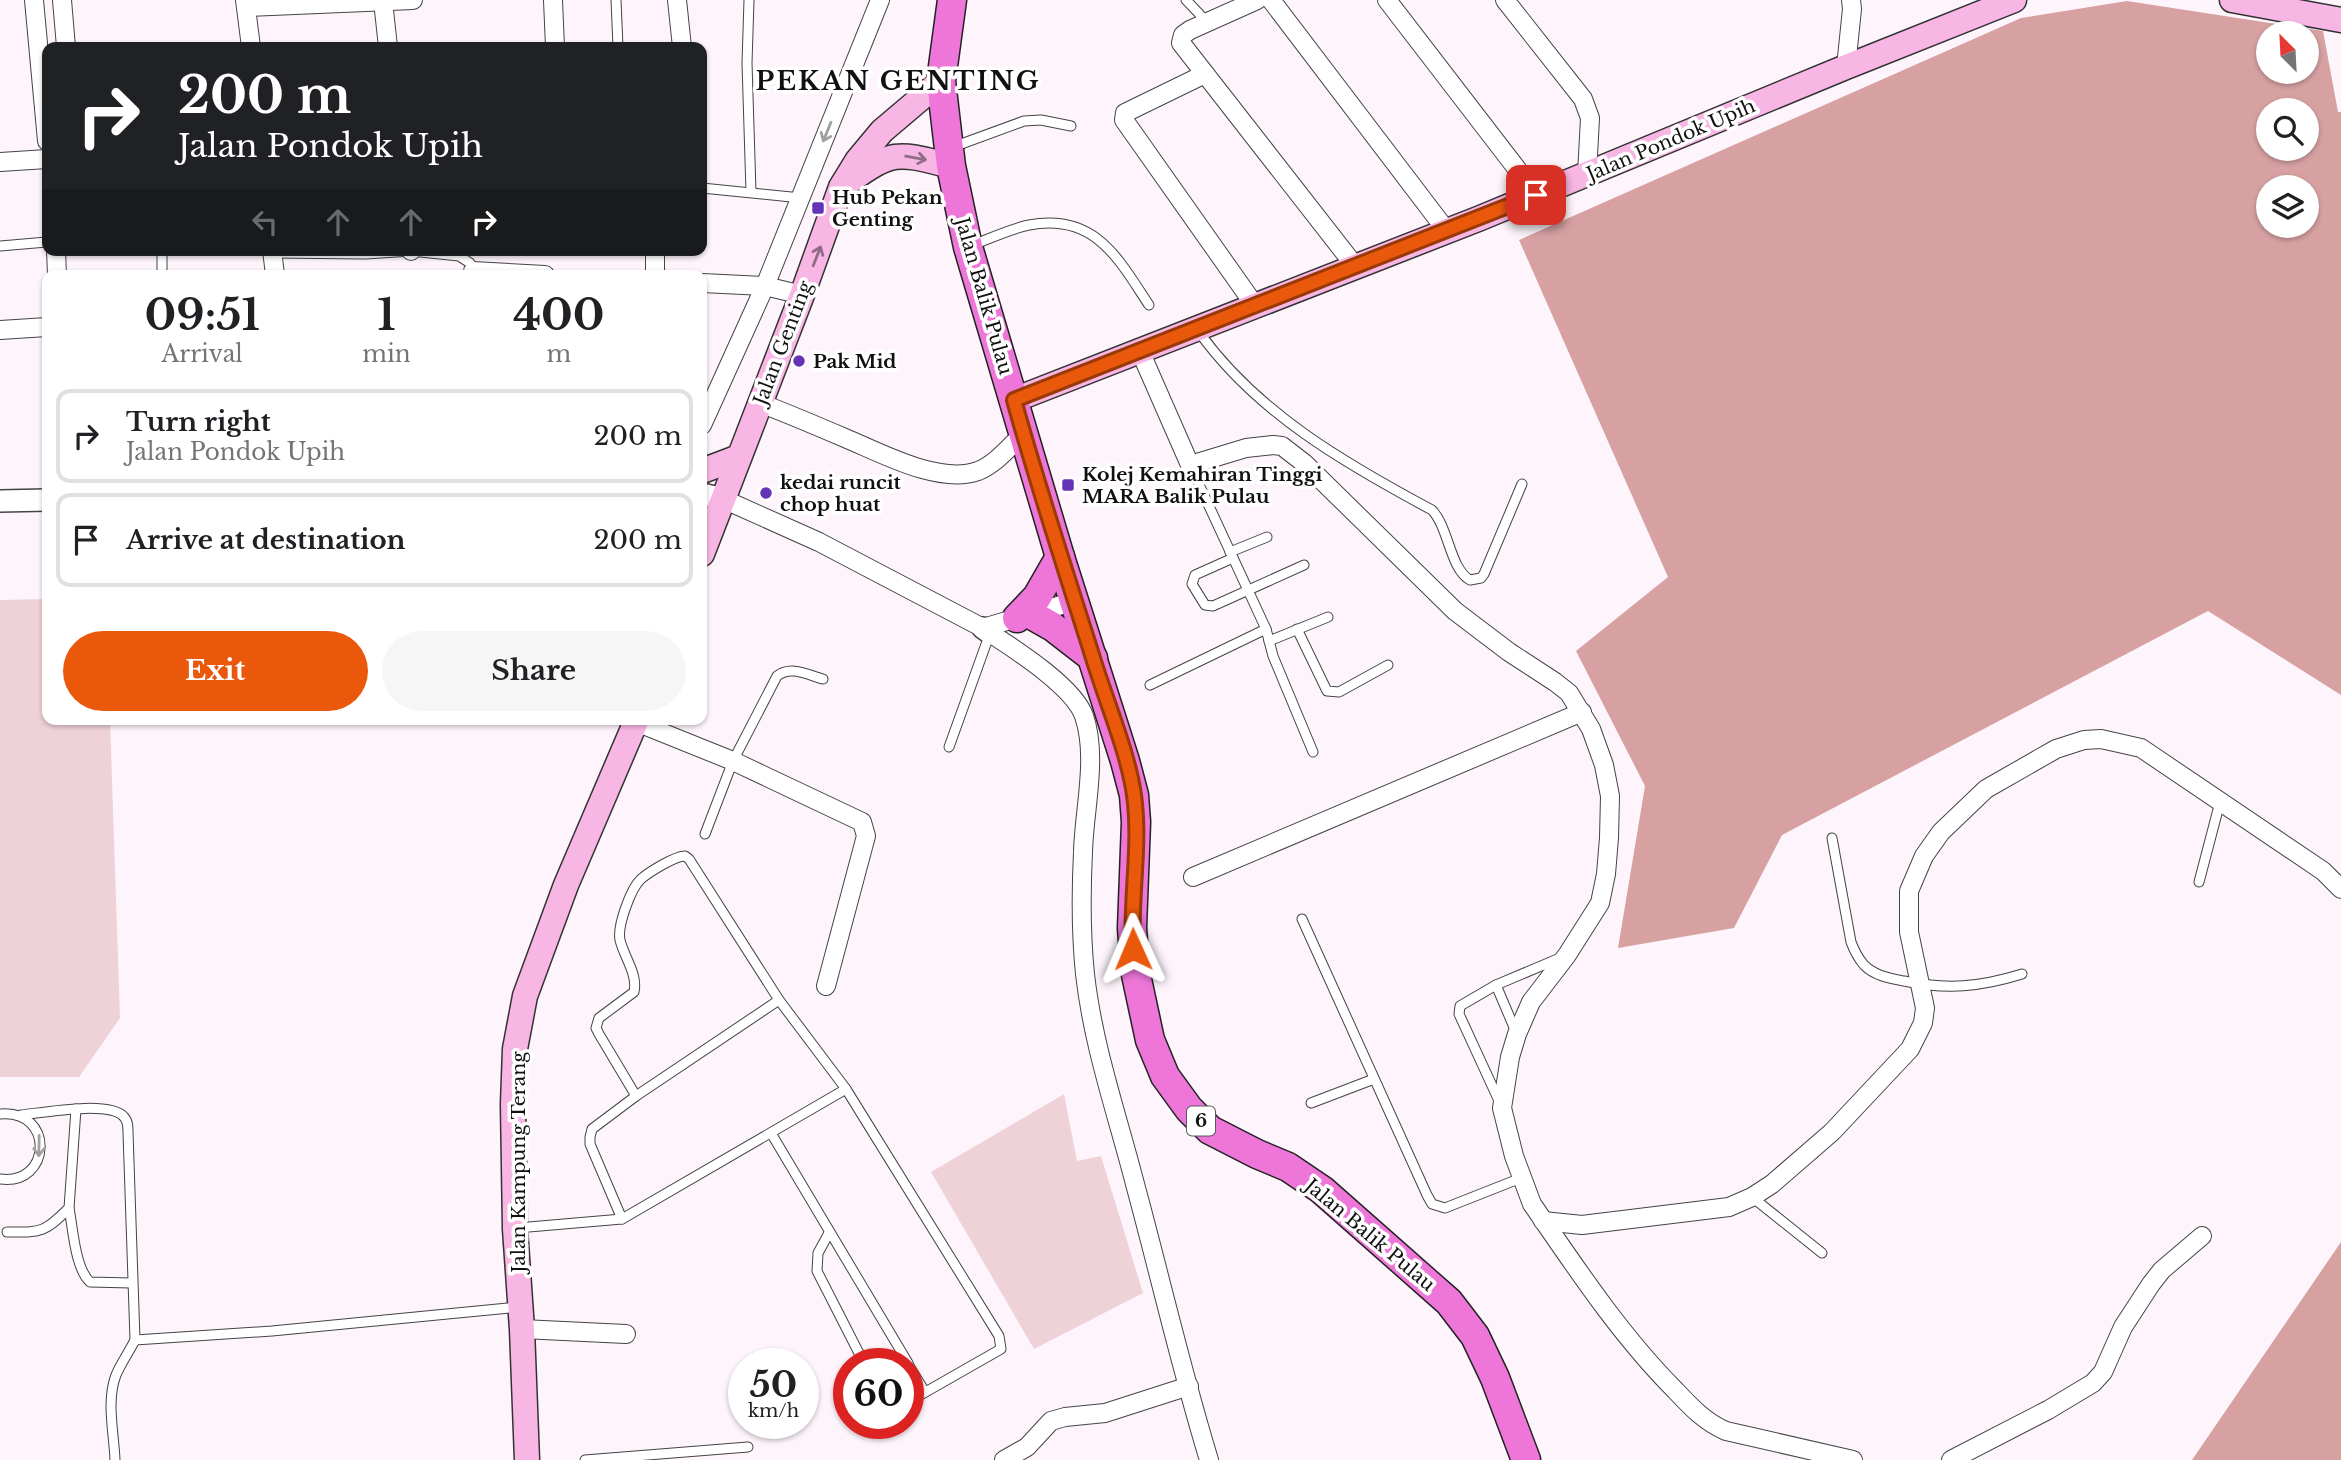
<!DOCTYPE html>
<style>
:root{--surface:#fff;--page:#f6f6f6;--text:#202124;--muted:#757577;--line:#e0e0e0;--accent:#ea580c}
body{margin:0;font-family:"Libre Baskerville",serif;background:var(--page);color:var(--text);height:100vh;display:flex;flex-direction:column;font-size:26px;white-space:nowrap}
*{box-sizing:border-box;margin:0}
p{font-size:23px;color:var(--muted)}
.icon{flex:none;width:38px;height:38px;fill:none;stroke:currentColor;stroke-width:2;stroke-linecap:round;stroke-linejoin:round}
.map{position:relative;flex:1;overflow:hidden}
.side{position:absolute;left:42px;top:270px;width:665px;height:455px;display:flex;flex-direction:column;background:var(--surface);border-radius:14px;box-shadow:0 2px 5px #0004}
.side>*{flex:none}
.top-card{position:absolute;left:42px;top:42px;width:665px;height:214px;border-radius:14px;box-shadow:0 2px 5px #0004;background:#202124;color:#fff;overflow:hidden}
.needle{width:46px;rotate:336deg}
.tools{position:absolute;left:2256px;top:21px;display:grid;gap:14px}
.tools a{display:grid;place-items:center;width:63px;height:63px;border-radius:50%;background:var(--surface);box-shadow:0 2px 5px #0004;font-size:35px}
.speed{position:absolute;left:728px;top:1348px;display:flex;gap:14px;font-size:35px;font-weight:700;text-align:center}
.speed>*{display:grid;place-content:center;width:91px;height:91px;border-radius:50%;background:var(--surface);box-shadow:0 2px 5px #0004;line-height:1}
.speed small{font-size:18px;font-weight:400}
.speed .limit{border:10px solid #d22;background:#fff;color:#111}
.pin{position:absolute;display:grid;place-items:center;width:60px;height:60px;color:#fff;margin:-30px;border-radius:14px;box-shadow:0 4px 10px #0006}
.me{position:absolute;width:77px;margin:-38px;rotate:359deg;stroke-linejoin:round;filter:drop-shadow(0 0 5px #0008)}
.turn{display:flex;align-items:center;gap:24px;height:147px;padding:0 21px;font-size:32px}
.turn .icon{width:91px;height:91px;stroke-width:2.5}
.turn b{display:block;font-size:49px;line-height:60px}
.lanes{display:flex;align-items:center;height:66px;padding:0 21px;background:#0003;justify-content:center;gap:35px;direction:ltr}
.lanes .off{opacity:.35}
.eta{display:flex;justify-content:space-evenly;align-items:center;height:119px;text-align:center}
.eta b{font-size:42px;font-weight:700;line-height:49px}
.primary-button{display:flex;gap:14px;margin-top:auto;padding:14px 21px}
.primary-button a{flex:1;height:80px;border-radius:42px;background:var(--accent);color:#fff;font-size:28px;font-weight:700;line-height:80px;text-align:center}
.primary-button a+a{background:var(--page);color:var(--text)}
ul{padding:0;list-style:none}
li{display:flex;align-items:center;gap:21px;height:94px;margin:0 14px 10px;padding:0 7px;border:4px solid var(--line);border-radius:14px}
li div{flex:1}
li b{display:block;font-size:26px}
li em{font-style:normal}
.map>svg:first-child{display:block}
</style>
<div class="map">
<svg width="2341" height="1460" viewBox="0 0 2341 1460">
<rect width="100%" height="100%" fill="#fef5fc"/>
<!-- forest -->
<g fill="#d7a1a2" fill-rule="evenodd">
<path d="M 2127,1 L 2323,31 L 2338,112 L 2341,112 L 2341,695 L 2208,611 L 1782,835 L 1734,928 L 1618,948 L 1645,786 L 1576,651 L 1668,577 L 1519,240 L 2021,18 ZM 2268,33 L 2306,33 L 2306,72 L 2268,72 ZM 2268,110 L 2306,110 L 2306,149 L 2268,149 ZM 2268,187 L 2306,187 L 2306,226 L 2268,226 Z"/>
<path d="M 2341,1242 L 2341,1460 L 2192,1460 Z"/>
</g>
<!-- pitch -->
<g fill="#efd2d8">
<path d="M 47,599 L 47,719 L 110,719 L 120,1018 L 79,1077 L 0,1077 L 0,600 Z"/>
<path d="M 1064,1094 L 1077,1161 L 1101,1156 L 1143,1293 L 1034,1349 L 931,1172 Z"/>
</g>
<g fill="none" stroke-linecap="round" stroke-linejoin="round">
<!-- service casing -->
<g stroke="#444" stroke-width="11">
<g id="service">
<path d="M 616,0 L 618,47"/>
<path d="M 749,0 L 747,63 L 751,192"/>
<path d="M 1186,0 L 1208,23"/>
<path d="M 953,147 L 1024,121 L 1041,120 L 1071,126"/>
<path d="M 702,188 L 801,198"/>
<path d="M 973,245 C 991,238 1010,229 1029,225 C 1095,213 1118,258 1149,305"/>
<path d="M 0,246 L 47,242"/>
<path d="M 162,250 L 162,275"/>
<path d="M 272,253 L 366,254 L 411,251 L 459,256 L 470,263 L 473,271"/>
<path d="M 1199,332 C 1257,413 1346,464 1432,510 C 1449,528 1450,569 1470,580 L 1481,578 L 1484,574 L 1522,484"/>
<path d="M 1190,465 L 1266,629 L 1273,656 L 1313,752"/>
<path d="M 1230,552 L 1267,537"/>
<path d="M 1233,558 L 1195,575 L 1192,584 L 1205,605 L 1213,606 L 1304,565"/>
<path d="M 1297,629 L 1327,691 L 1339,692 L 1388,665"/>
<path d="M 1269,641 L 1328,617"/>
<path d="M 1150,685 L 1266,629"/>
<path d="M 949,747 L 990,633"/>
<path d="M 705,834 L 733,761 L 777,676 C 791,665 808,675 823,679"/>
<path d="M 1832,838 L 1851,942 C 1854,950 1858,958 1864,965 C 1875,976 1889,978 1904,981 C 1947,990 1980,987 2022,974"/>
<path d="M 2199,882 L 2220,802"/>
<path d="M 1302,919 L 1427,1195 L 1432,1204 L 1445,1208 L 1521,1178"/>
<path d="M 1496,985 L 1516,1032"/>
<path d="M 636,1096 L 599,1034 L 596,1028 L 599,1018 L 634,992 C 638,974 624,957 620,940 C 617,926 631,888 641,879 C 649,872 675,856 685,856 L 689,859 L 779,1000 L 846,1089 L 999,1336 L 1001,1349 L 908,1402"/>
<path d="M 1311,1103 L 1374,1079"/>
<path d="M 1500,1103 L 1459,1014 L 1460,1006 L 1496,985 L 1560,958"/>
<path d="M 0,1114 C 55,1109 52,1186 0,1179"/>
<path d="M 21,1115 C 41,1113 110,1100 124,1117 C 128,1121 128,1127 128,1132 L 135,1340 L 272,1331 L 519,1307"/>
<path d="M 771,1133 L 908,1363"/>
<path d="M 1752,1197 L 1822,1253"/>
<path d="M 69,1208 C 73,1229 75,1268 90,1282 L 131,1283"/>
<path d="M 622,1219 L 590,1144 L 590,1137 L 592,1129 L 636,1096 L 779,1000"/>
<path d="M 517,1228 L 622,1219 L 846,1089"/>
<path d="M 7,1232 C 42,1232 44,1233 69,1208 L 76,1109"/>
<path d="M 829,1233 L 818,1253 L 817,1271 L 864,1363"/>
<path d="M 908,1364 L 925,1392"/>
<path d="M 115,1460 C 114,1433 106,1401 116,1375 C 121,1363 129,1352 135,1340"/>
<path d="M 585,1460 L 748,1447"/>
</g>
</g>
<!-- minor casing -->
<g stroke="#444" stroke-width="20">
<g id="minor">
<path d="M 34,0 L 47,141"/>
<path d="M 62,0 L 66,47"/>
<path d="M 245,0 L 251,47"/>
<path d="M 553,0 L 555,47"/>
<path d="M 677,0 L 682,47"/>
<path d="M 1257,0 L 1190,30 L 1183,35 L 1181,43 L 1355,266"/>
<path d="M 1271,0 L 1446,230"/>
<path d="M 1387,0 L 1537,195"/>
<path d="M 1505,0 L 1583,99 L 1590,118 L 1587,174"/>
<path d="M 383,1 L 388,47"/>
<path d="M 247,7 L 413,0"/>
<path d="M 1846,67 L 1852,9 L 1851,0"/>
<path d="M 1205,74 L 1129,111 L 1125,113 L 1124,120 L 1256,307"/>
<path d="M 0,162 L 47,159"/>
<path d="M 56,250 L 57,275"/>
<path d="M 272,250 L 275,275"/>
<path d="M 411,250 L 411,251"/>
<path d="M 473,275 L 473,271 L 545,275"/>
<path d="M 655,275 L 655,250"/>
<path d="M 702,283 L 765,286 L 802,295"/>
<path d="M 0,330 L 47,327"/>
<path d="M 1140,351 L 1190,465 L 1246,448 L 1273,445 L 1282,446 L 1304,463 L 1455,611 L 1509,652 L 1555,682 L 1569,693 L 1591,729 L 1604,765 L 1610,796 L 1609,838 L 1606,874 L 1600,903 L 1567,955 L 1531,1002 L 1517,1034 L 1510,1057 L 1502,1108 L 1514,1156 L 1532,1204 C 1576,1268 1621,1336 1676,1391 C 1691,1407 1705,1422 1726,1431 L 1853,1460"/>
<path d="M 760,403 C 789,414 817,426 845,438 C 881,453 939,485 978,471 C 996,464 1010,446 1023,434"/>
<path d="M 702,425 L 765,286 L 880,0"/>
<path d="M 723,499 L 819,542 L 983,628 L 1075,601"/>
<path d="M 990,633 C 1016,650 1074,687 1084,716 C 1098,757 1084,810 1083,852 C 1081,892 1081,935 1085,974 C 1093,1046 1117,1114 1135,1184 C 1160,1276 1181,1369 1209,1460"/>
<path d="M 636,722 L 733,761 L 862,822 L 866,836 L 826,986"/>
<path d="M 1193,877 L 1582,712"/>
<path d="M 1543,1221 L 1582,1225 L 1729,1207 L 1752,1197 L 1772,1184 L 1832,1132 L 1910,1049 L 1923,1023 L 1925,1008 L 1909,932 L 1909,891 L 1924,856 L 1941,832 L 1986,789 L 2056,749 L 2084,740 L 2101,739 L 2141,748 L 2323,871 L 2341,889"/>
<path d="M 522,1329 L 626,1334"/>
<path d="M 1004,1460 L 1027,1447 L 1051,1421 L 1065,1417 L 1105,1413 L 1189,1386"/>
<path d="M 1951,1460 L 2048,1410 L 2093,1383 L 2103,1372 L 2123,1327 L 2151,1284 L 2162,1270 L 2202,1236"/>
</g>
</g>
<!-- tertiary casing -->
<g stroke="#444" stroke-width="24">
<g id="tertiary">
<path d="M 702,494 L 723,499"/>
<path d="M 0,501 L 47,500"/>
<path d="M 983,628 L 990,633"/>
</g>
</g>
<!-- secondary casing -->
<g stroke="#333" stroke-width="27">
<g id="secondary">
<path d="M 2232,0 L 2341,20"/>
<path d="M 850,181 C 894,149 899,153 951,166"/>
<path d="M 1014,400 L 1478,219 L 1846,67 L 2014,0"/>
<path d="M 702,471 L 739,457"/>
<path d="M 702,554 L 802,295 L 841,187 L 857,161 L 882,131 L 941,81"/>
<path d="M 527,1460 L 522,1329 L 515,1229 L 513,1104 L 515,1049 L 525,996 L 566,885 L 637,719"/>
</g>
</g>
<!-- primary casing -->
<g stroke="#222" stroke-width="31">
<g id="primary">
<path d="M 952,0 L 941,81 L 951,166 L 968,247 L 1060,557 L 1125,761 L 1134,795 L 1136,822 L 1132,928 L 1135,970 L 1150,1040 L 1165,1076 L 1189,1109 L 1210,1130 L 1257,1154 L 1288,1167 L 1322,1190 L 1449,1302 L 1475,1336 L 1495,1378 L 1526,1460"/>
<path d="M 1030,614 L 1053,627 L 1093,658"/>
<path d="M 1017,618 L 1037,597 L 1060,557"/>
</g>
</g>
<!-- service -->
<use href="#service" stroke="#fff" stroke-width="9"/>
<!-- minor -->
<use href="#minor" stroke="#fff" stroke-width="18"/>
<!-- tertiary -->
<use href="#tertiary" stroke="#fff" stroke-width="21"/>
<!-- secondary -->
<use href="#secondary" stroke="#f8b6e4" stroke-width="24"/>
<!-- primary -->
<use href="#primary" stroke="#ed76d8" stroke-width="28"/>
</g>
<!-- one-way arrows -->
<defs><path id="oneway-shaft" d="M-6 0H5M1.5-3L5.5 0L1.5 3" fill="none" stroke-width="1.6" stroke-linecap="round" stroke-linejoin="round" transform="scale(1.75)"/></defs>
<g stroke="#a0a0a0">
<use href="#oneway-shaft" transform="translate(827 132) rotate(112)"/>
<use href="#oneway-shaft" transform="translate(39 1146) rotate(91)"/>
</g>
<g stroke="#906c85">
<use href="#oneway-shaft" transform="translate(916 158) rotate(10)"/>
<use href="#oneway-shaft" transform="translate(817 256) rotate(-69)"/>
</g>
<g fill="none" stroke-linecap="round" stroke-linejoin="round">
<!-- route casing -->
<g stroke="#983908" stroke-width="18">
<path id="route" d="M 1133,949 C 1130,898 1141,846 1134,795 C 1128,752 1106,701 1093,658 C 1066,572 1038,487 1014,400 L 1536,195"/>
</g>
<!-- route -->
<use href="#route" stroke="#ea580c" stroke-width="12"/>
</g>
<!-- markers -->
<g fill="#6433b7" stroke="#fff" stroke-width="2.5">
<rect x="811" y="201" width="14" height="14" rx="3.5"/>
<circle cx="799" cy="361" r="7"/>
<rect x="1061" y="478" width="14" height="14" rx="3.5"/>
<circle cx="766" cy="493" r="7"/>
</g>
<g text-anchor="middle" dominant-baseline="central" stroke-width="7" stroke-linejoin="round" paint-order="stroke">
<!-- shield labels -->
<rect fill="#fff" stroke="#585858" stroke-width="2" x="1187" y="1106.5" width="28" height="29" rx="5"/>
<g font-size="18" font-weight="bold" fill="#111">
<text x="1201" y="1121">6</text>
</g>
<!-- street labels -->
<g font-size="19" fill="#111" stroke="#fff">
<text transform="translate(1671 140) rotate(-23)">Jalan Pondok Upih</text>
<text transform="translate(984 296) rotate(74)">Jalan Balik Pulau</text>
<text transform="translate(783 343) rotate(-69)">Jalan Genting</text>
<text transform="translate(518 1162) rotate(-90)">Jalan Kampung Terang</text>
<text transform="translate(1370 1235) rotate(40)">Jalan Balik Pulau</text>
</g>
<!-- poi labels -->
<g font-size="19" font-weight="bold" fill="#111" stroke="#fff" text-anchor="start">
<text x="832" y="197">Hub Pekan<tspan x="832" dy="22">Genting</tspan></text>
<text x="813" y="361">Pak Mid</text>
<text x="1082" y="474">Kolej Kemahiran Tinggi<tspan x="1082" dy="22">MARA Balik Pulau</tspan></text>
<text x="780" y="482">kedai runcit<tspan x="780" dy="22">chop huat</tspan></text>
</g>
<!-- district labels -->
<g font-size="26" font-weight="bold" letter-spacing="2" fill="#111" stroke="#fff">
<text x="898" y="81">PEKAN GENTING</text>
</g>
</g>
</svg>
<div class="tools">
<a><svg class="needle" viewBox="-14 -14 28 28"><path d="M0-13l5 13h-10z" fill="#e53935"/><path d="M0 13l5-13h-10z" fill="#757577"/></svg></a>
<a><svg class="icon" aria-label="search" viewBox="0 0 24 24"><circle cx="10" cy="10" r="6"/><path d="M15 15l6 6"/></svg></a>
<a><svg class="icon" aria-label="layers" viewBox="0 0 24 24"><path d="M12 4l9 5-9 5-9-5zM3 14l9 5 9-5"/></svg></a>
</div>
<div class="speed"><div>50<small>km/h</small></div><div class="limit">60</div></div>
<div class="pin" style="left:1536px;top:195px;background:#d93025"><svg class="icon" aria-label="arrive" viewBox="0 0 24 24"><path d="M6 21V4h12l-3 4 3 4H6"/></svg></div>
<svg class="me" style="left:1133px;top:949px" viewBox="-20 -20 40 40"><path d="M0-17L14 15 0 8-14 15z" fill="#ea580c" stroke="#fff" stroke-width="4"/></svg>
<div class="top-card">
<div class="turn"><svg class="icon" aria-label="right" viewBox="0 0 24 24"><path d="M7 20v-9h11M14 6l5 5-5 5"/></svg><div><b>200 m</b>Jalan Pondok Upih</div></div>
<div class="lanes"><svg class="icon off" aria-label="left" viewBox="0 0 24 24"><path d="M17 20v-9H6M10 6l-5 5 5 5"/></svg><svg class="icon off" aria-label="ahead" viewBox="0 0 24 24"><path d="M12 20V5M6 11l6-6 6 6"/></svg><svg class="icon off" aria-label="ahead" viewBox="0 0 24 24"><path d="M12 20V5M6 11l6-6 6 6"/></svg><svg class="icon" aria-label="right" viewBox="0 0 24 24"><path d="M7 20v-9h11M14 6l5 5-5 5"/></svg></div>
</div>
<section class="side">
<div class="eta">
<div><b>09:51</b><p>Arrival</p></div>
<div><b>1</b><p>min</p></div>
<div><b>400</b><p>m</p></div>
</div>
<ul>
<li><svg class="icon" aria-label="right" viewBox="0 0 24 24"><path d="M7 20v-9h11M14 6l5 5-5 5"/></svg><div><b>Turn right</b><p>Jalan Pondok Upih</p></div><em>200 m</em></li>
<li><svg class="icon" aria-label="arrive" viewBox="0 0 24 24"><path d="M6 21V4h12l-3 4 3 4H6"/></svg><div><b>Arrive at destination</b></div><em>200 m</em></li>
</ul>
<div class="primary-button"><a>Exit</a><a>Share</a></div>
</section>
</div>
